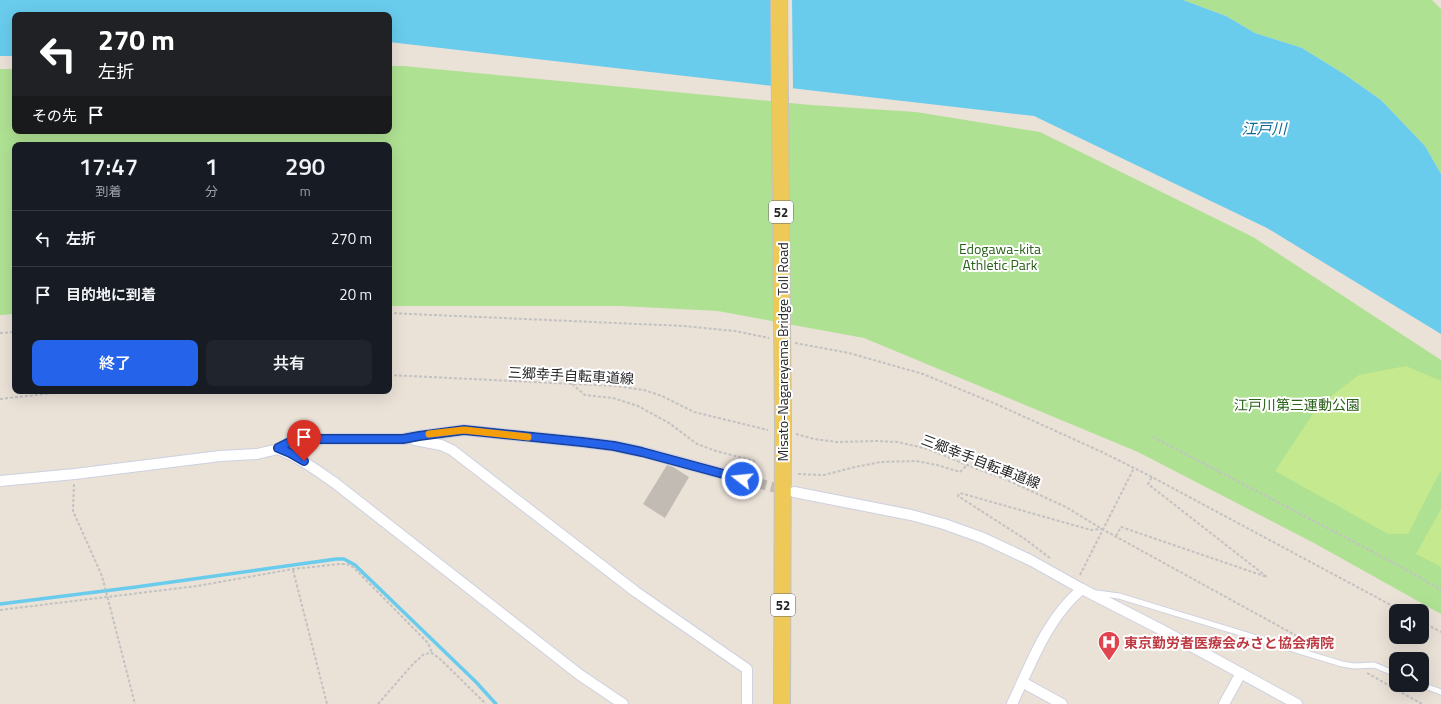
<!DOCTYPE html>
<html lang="ja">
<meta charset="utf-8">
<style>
:root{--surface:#171b24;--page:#20242c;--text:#f1f3f6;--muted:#9ea1a6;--line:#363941;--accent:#2563eb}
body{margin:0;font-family:"Titillium Web","Noto Sans JP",sans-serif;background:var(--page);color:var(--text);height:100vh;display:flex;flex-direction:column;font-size:15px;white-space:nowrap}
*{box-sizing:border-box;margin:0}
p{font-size:13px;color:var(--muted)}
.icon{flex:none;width:22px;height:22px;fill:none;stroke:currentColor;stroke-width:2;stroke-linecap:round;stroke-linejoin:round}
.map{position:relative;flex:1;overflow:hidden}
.panel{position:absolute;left:12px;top:142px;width:380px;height:252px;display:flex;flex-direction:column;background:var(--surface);border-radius:8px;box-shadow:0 4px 16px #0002}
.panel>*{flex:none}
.guide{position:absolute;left:12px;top:12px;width:380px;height:122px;border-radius:8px;box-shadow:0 4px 16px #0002;background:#202124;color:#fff;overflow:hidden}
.controls{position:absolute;left:1389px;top:604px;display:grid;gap:8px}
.controls a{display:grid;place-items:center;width:40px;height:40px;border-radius:8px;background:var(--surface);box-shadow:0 4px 16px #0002;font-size:20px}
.pin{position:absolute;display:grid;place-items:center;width:34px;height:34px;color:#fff;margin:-41px -17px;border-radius:50% 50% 50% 0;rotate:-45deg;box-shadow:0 0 4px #0007}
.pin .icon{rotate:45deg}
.me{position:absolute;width:44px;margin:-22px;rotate:286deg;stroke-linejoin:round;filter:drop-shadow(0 0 3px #0008)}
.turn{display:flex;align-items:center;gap:14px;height:84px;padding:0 20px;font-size:18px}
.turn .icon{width:52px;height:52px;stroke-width:2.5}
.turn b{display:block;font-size:28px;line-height:34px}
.then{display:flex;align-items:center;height:38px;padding:0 20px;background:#0003;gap:8px;font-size:15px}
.eta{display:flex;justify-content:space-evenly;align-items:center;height:68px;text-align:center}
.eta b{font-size:24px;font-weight:600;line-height:28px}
.cta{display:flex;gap:8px;margin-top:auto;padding:8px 20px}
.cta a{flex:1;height:46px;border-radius:8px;background:var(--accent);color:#fff;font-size:16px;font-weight:600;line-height:46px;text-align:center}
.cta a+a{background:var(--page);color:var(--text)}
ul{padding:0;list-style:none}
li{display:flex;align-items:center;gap:12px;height:56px;padding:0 20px;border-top:1px solid var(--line)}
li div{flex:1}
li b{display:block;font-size:15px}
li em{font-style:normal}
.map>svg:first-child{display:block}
</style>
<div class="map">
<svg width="1441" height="704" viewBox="0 0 1441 704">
<rect width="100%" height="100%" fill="#eae1d7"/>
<!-- green -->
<g fill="#afe193">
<path d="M 1183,0 L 1432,0 L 1441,9 L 1441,174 L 1425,146 L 1381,100 L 1344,74 L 1302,48 L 1255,33 L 1226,16 Z"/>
<path d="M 389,66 L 404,66 L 811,105 L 916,112 L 1040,132 L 1253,237 L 1441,360 L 1441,614 L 1314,543 L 1138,452 L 864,338 L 718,311 L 621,306 L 389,306 L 389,145 L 15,145 L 15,314 L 0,315 L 0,69 L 15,69 L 15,131 L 389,131 Z"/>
</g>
<!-- pitch -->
<g fill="#c4e98e">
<path d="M 1406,366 L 1441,381 L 1441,470 L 1408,534 L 1388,534 L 1275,471 L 1318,406 L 1359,375 Z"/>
<path d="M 1441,509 L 1441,567 L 1416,554 Z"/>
</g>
<!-- water -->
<path fill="#69cced" d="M 0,0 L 1183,0 L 1226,16 L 1255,33 L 1302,48 L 1344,74 L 1381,100 L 1425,146 L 1441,174 L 1441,334 L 1267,228 L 1034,116 L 389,42 L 389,15 L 15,15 L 15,56 L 0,56 Z"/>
<!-- pier -->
<path fill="#eae1d7" d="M 771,0 L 792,0 L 793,90 L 772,88 Z"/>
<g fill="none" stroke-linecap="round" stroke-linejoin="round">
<!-- stream -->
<path stroke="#69cced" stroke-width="3.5" d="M 0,604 L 136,587 L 336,559 L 344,559 L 355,565 L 476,682 L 496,704"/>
</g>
<!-- building -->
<path fill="#c1bbb4" d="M 667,465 L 673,467 L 689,477 L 665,518 L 643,504 Z"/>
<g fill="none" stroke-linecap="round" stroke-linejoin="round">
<!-- street-tunnel -->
<path stroke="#c3bcb4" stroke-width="10" stroke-dasharray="10 5" stroke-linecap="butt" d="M 742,479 L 788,491"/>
<!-- lane casing -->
<g stroke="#cdd1e0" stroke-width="7">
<g id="lane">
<path d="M 1097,593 L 1119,596 L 1342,664 L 1354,666 L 1374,665 L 1396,674"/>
<path d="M 1422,685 L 1441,692"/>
</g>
</g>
<!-- street casing -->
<g stroke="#cdd1e0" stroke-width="12">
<g id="street">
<path d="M 415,440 L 441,445 L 452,450 L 636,592 L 747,669 L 747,704"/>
<path d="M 278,449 C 299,457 316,470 335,483 L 580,675 L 623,704"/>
<path d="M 0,481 L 75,474 L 220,456 L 257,454 L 278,449 L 295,439 L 403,439 L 419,436 L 464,430 L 582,442 L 614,446 L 643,452 L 742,479"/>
<path d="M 794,492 L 911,515 L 944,524 L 983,538 L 1030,560 L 1082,589 L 1160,629 L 1297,704"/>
<path d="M 1022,682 L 1062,704"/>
<path d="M 1012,704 C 1031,664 1047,618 1082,589"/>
<path d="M 1224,704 L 1241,673"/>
</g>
</g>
<!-- primary casing -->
<g stroke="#c2c2c2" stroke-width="18">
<path id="primary" d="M 782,704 L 783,425"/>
</g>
<!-- path -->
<g stroke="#c2c2c2" stroke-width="2" stroke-dasharray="3 2" stroke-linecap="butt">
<path d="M 389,313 L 684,326 L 735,331 L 769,338"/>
<path d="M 0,333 L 15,332"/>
<path d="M 795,343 L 849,353 L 923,374 L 996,404 L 1102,452 L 1152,477 L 1402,611"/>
<path d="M 389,375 L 616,386 L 644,390 L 662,396 L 694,412 L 768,430"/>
<path d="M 572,384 L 585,395 L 613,398 L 638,406 L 669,423 L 697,444 L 716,451 L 755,461"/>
<path d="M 0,399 L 71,391"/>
<path d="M 796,434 L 814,439 L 837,442 L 876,441 L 898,442 L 928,449 L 967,465 L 1007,480 L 1066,507 L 1102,529 L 1317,647"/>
<path d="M 1153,437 L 1396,564 L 1441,590"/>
<path d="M 798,474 L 824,475 L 855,467 L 881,462 L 916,461 L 937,465 L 960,472 L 967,465"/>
<path d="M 74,484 L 73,511 L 102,576 L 135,704"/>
<path d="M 1116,536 L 1121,527 L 1267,577 L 1148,484 L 1152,477"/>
<path d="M 1050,558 L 1025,539 L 958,496 L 960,493 L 1091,530 L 1102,529"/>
<path d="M 293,570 L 327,704"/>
<path d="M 1080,575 L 1134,468"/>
<path d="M 0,610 L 197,586 L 293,569 L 340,564 L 347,564 L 353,567 L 428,643 L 432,653"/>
<path d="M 1422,622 L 1441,632"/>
<path d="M 1367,673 L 1422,704"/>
<path d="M 378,704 L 413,664 L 424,654 L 432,653 L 440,659 L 486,704"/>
</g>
<!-- lane -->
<use href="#lane" stroke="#fff" stroke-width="5"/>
<!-- street -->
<use href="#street" stroke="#fff" stroke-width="10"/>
<!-- primary -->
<use href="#primary" stroke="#efc957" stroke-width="16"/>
<!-- primary-bridge casing -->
<g stroke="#c2c2c2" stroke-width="18" stroke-linecap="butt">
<path id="primary-bridge" d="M 779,0 L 783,425"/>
</g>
<!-- primary-bridge -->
<use href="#primary-bridge" stroke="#efc957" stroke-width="16"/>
</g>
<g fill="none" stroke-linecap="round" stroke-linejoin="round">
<!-- route casing -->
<g stroke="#184099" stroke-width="10">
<path id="route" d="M 304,461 L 290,453 L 278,448 L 296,439 L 403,439 L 419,436 L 464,430 L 582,442 L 614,446 L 642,452 L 742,479"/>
</g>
<!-- route -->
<use href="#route" stroke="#2563eb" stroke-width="7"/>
<!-- slow -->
<path stroke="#f59e0b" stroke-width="7" d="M 429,434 L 464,430 L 528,437"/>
</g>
<!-- icons -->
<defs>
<g id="hospital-pin" transform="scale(1.15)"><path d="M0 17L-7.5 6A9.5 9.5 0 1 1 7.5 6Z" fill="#e0444e" stroke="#fff"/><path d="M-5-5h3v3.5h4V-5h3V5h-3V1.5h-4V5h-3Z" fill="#fff"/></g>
</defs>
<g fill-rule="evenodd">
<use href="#hospital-pin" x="1109" y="642"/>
</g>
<g text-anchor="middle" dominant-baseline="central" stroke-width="4" stroke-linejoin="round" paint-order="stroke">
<!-- shield labels -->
<g fill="#fff" stroke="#676767" stroke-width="1">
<rect x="769" y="201" width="24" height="22" rx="3"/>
<rect x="771" y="594" width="24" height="22" rx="3"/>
</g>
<g font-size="13" font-weight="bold" fill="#262626">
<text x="781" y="212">52</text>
<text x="783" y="605">52</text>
</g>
<!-- park labels -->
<g font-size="14" fill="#296119" stroke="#fff">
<text x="1000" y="248">Edogawa-kita<tspan x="1000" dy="16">Athletic Park</tspan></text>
<text x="1297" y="404">江戸川第三運動公園</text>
</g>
<!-- street labels -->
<g font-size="14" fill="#262626" stroke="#fff">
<text transform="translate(782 352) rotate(-90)">Misato-Nagareyama Bridge Toll Road</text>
<text transform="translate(571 375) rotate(3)">三郷幸手自転車道線</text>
<text transform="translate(981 461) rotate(21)">三郷幸手自転車道線</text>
</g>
<!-- health labels -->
<g font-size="14" font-weight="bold" fill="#be3a42" stroke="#fff" text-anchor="start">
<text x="1124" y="642">東京勤労者医療会みさと協会病院</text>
</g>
<!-- water labels -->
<g font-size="15" font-style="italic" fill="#0d6894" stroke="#fff">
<text x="1264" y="128">江戸川</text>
</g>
</g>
</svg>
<div class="controls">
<a><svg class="icon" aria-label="sound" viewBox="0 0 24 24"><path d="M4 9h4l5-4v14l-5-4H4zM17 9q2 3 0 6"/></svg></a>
<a><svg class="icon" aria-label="search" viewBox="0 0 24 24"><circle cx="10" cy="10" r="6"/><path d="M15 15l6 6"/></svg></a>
</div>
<div class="pin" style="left:304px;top:461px;background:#d93025"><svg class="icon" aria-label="arrive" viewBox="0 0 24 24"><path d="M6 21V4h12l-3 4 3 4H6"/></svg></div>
<svg class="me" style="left:742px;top:479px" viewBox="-20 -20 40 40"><circle r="17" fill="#2563eb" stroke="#fff" stroke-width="3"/><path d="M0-11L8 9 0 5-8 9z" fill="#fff"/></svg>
<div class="guide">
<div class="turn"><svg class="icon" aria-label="left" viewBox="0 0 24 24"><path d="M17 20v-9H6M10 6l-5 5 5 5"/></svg><div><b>270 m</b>左折</div></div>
<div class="then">その先<svg class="icon" aria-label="arrive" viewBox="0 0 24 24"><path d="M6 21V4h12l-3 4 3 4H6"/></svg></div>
</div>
<section class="panel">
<div class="eta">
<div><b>17:47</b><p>到着</p></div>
<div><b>1</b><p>分</p></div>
<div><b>290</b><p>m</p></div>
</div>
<ul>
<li><svg class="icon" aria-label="left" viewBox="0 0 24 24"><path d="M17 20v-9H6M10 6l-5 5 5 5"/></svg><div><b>左折</b></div><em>270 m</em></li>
<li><svg class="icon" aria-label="arrive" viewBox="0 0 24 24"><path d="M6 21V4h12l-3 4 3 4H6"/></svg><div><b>目的地に到着</b></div><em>20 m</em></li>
</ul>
<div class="cta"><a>終了</a><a>共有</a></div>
</section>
</div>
